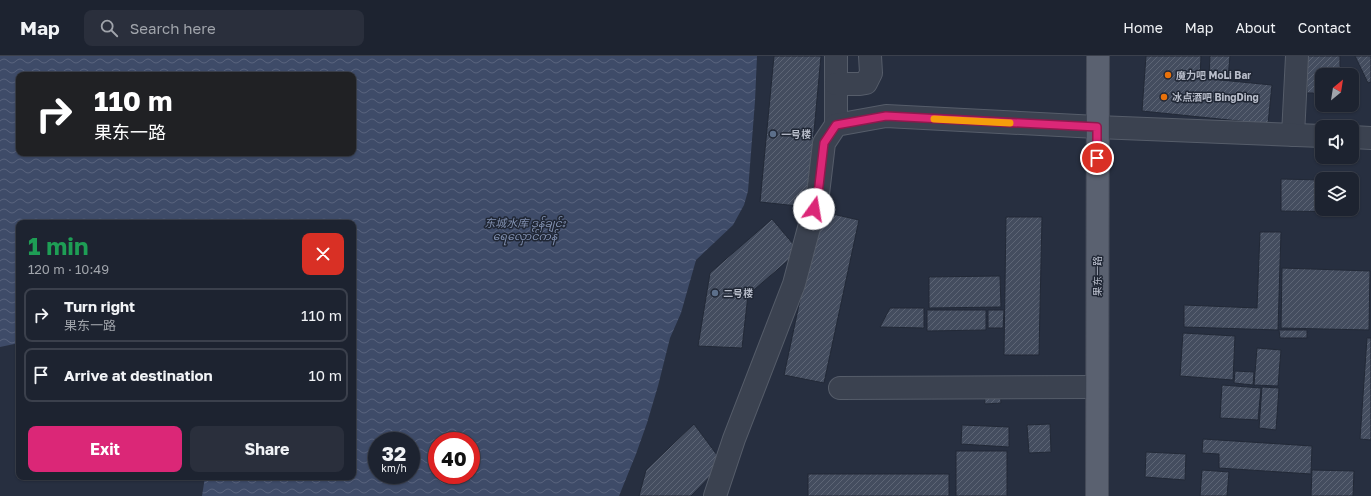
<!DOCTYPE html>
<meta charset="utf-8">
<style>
:root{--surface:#1d2330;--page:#2a2f3c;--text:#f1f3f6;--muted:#a0a4ab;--line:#3b404c;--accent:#db2777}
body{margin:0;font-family:"Golos Text","Noto Sans SC","Noto Sans Myanmar",sans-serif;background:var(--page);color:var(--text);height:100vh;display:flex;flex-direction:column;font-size:15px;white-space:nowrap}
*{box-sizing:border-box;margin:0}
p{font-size:13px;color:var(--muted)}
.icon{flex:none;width:22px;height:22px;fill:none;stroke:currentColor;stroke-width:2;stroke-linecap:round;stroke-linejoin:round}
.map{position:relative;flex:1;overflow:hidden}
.panel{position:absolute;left:16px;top:164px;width:340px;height:260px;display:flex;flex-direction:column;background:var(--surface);border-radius:8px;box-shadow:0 1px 3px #0004,0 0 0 1px var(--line)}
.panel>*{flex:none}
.guide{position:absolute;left:16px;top:16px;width:340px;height:84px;border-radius:8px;box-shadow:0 1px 3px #0004,0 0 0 1px var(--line);background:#202124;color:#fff;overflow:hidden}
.needle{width:26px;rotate:30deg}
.fabs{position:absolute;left:1315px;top:12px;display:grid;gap:8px}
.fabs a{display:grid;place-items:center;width:44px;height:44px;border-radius:8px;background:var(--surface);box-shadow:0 1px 3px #0004,0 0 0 1px var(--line);font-size:20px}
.speed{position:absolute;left:368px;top:376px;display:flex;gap:8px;font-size:20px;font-weight:700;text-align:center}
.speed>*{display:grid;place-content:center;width:52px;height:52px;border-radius:50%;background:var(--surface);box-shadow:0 1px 3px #0004,0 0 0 1px var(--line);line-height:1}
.speed small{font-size:10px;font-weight:400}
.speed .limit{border:6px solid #d22;background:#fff;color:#111}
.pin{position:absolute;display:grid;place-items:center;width:34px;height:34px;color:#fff;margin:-17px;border:2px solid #fff;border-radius:50%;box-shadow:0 1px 4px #0007}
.me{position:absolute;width:44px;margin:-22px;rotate:13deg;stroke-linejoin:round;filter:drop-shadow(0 0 3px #0008)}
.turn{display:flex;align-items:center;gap:14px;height:84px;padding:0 12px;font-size:18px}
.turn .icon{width:52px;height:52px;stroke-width:2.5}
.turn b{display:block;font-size:28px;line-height:34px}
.round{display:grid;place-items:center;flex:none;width:42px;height:42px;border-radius:8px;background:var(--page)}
.overview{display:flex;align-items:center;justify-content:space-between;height:68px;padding:0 12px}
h1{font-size:24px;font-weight:700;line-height:30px;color:#1e9e55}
.button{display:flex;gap:8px;margin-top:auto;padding:8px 12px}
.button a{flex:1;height:46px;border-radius:8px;background:var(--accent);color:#fff;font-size:16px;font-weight:700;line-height:46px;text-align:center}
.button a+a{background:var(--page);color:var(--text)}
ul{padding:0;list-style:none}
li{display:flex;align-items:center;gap:12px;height:54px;margin:0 8px 6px;padding:0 4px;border:2px solid var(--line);border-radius:8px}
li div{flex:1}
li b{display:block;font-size:15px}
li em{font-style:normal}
header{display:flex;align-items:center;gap:24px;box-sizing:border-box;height:56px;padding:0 20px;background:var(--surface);border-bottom:1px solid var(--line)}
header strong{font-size:19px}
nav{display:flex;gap:22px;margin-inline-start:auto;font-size:14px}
.search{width:280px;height:36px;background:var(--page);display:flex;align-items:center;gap:10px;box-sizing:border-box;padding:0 14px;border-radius:8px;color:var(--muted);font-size:15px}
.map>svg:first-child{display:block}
</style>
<header>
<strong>Map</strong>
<div class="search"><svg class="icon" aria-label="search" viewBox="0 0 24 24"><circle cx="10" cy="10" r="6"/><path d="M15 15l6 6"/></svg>Search here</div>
<nav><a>Home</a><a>Map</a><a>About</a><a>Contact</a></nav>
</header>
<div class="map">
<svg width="1371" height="440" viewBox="0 0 1371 440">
<defs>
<pattern id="water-waves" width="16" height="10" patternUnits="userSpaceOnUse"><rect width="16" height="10" fill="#3e4b68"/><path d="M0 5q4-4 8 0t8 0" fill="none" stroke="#58637c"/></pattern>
<pattern id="building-hatch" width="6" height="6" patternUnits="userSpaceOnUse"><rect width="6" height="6" fill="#444d5f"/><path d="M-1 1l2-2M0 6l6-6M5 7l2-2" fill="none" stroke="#5d6575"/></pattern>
</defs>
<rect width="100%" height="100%" fill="#272f40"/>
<!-- water -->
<path fill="url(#water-waves)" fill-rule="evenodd" d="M 0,0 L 757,0 L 755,45 L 748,135 L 744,149 L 733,169 L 696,204 L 681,257 L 670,282 L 658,330 L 647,367 L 636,398 L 619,440 L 202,440 L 205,421 L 353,421 L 353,167 L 19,167 L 19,287 L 0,291 ZM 19,19 L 353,19 L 353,97 L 19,97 ZM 377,385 L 411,385 L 411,419 L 377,419 ZM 437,385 L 471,385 L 471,419 L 437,419 Z"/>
<!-- building -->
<g fill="url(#building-hatch)" stroke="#222937">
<path d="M 774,0 L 821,0 L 807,151 L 760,146 Z"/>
<path d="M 1146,0 L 1201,0 L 1200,22 L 1272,29 L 1268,68 L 1142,55 Z"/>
<path d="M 1210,0 L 1230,0 L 1228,22 L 1209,20 Z"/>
<path d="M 1306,0 L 1340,0 L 1340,19 L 1322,19 L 1322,37 L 1307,37 Z"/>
<path d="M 1355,0 L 1371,0 L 1371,26 L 1368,27 Z"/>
<path d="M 1281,123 L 1322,124 L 1322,153 L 1351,153 L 1351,156 L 1281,155 Z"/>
<path d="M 819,155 L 859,164 L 824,327 L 784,319 Z"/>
<path d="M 1006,161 L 1042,161 L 1039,299 L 1004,299 Z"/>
<path d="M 772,163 L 799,195 L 748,239 L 742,292 L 698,290 L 710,217 Z"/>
<path d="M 1260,176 L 1281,176 L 1278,274 L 1184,271 L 1184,249 L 1257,252 Z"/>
<path d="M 1282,212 L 1370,215 L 1369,274 L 1281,272 Z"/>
<path d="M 1000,220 L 1001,251 L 929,252 L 929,221 Z"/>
<path d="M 890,252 L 924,252 L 924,272 L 880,271 Z"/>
<path d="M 927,254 L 986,254 L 986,274 L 927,275 Z"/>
<path d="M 988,254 L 1004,254 L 1003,272 L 988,272 Z"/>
<path d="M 1279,274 L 1307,274 L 1307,282 L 1280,282 Z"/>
<path d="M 1183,277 L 1235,280 L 1233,324 L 1180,320 Z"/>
<path d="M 1367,282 L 1371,282 L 1371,384 L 1360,383 Z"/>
<path d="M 1257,292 L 1281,294 L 1278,330 L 1254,329 Z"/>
<path d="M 1235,315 L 1254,316 L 1253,329 L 1234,327 Z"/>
<path d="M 1222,329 L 1261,332 L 1258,364 L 1220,362 Z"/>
<path d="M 1262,331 L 1279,332 L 1276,374 L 1259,372 Z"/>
<path d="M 1000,333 L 1001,347 L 985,348 L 984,334 Z"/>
<path d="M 694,368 L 723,407 L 691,440 L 639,440 L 646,414 Z"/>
<path d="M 1050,368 L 1051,396 L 1029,397 L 1027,369 Z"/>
<path d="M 962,369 L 1009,371 L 1009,391 L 961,388 Z"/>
<path d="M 1203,383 L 1312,390 L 1311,418 L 1219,412 L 1219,398 L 1202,397 Z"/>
<rect x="956" y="395" width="51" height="45"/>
<path d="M 1146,396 L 1186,398 L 1185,424 L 1145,421 Z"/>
<path d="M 1202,414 L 1229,416 L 1227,440 L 1200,440 Z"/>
<path d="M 1312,414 L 1354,415 L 1353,440 L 1311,440 Z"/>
<rect x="808" y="418" width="141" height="22"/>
</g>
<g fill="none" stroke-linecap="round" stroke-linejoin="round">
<!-- minor casing -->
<g stroke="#565d6a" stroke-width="24">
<g id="minor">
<path d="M 836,0 L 836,69"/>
<path d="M 836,28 L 860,28 L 866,27 L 871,17 L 870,0"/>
<path d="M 1293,79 L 1297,0"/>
<path d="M 1352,81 L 1371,82"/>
<path d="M 840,332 L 1097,331"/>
<path d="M 715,440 L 734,383 L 794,228 L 818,138 L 824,87 L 836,69 L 886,60 L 1097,71 L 1322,80"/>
</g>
</g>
<!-- major casing -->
<g stroke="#454b59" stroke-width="24">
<path id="major" d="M 1097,440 L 1098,0"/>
</g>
<!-- minor -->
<use href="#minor" stroke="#3b4250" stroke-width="22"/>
<!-- major -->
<use href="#major" stroke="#5a6170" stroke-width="22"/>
</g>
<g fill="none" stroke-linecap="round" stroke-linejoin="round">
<!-- route casing -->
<g stroke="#8e194d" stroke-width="10">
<path id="route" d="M 814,153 L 818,138 L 824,87 L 836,69 L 886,60 L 1097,71 L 1097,102"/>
</g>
<!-- route -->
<use href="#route" stroke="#db2777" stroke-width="7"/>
<!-- slow -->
<path stroke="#f59e0b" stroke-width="7" d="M 934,63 L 1010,67"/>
</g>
<!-- markers -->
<g fill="#e8710a" stroke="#202735" stroke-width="1.5">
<circle cx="1168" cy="19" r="4"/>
<circle cx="1164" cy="41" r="4"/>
</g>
<g fill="#5c6f8a" stroke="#202735" stroke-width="1.5">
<circle cx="773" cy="78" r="4"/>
<circle cx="715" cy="237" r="4"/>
</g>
<g text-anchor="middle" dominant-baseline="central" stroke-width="3" stroke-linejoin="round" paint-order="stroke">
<!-- poi labels -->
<g font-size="10" font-weight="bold" fill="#b8bdca" stroke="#202735" text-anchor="start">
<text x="1176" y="19">魔力吧 MoLi Bar</text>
<text x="1172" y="41">冰点酒吧 BingDing</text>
<text x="781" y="78">一号楼</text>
<text x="723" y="237">二号楼</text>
</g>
<!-- street labels -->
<g font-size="10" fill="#b8bdca" stroke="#202735">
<text transform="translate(1097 220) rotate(-90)">果东一路</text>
</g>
<!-- water labels -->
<g font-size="11" font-style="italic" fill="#8190b0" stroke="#202735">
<text x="525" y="166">东城水库 ဒွန်ချင်း<tspan x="525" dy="13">ရေလှောင်ကန်</tspan></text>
</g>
</g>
</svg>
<div class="fabs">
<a><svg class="needle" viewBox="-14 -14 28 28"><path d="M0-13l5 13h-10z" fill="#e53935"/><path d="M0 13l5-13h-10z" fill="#a0a4ab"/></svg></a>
<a><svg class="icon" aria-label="sound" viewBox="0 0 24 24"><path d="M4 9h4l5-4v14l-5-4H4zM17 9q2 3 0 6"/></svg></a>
<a><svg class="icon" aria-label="layers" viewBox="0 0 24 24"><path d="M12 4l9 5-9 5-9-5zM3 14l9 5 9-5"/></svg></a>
</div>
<div class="speed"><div>32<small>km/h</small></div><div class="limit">40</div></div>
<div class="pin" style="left:1097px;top:102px;background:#d93025"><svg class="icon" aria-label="arrive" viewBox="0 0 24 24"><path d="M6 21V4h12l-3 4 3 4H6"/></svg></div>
<svg class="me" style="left:814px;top:153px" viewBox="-20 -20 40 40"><circle r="19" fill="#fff"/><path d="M0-13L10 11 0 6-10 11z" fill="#db2777"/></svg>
<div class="guide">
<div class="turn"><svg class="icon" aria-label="right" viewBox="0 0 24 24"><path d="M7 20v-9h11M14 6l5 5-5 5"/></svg><div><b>110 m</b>果东一路</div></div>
</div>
<section class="panel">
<div class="overview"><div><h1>1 min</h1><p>120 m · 10:49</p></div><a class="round" style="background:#d93025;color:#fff"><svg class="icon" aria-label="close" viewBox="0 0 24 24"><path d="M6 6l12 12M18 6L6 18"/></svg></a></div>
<ul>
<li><svg class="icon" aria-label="right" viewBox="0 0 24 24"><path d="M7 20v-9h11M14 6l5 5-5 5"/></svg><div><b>Turn right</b><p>果东一路</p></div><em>110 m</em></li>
<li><svg class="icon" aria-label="arrive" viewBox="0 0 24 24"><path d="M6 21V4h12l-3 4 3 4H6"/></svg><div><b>Arrive at destination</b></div><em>10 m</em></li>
</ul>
<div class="button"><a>Exit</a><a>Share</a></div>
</section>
</div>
